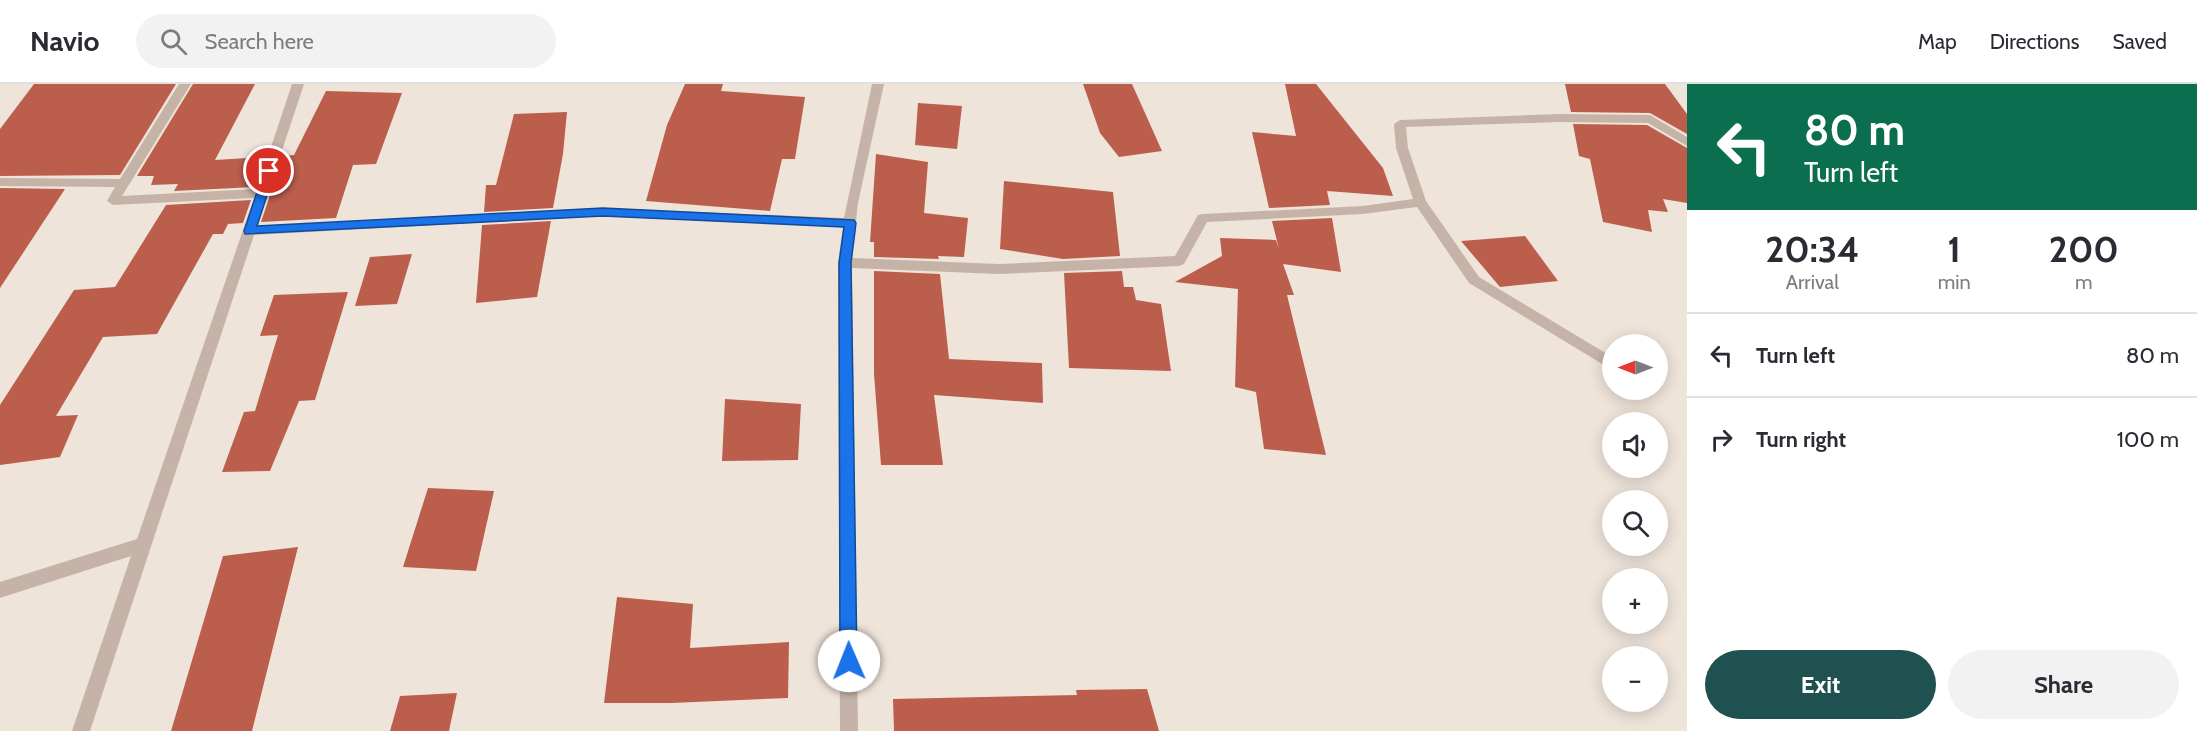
<!DOCTYPE html>
<meta charset="utf-8">
<style>
:root{--surface:#fff;--page:#f2f2f3;--text:#2b2b33;--muted:#7c7c81;--line:#e1e1e2;--accent:#205151}
body{margin:0;font-family:Cabin,sans-serif;background:var(--page);color:var(--text);height:100vh;display:flex;flex-direction:column;font-size:22px;white-space:nowrap}
*{box-sizing:border-box;margin:0}
p{font-size:20px;color:var(--muted)}
.icon{flex:none;width:33px;height:33px;fill:none;stroke:currentColor;stroke-width:2;stroke-linecap:round;stroke-linejoin:round}
.map{position:relative;flex:1;overflow:hidden}
.side{display:flex;flex-direction:column;background:var(--surface);width:510px}
.side>*{flex:none}
.top-card{background:#0b6e4f;color:#fff;overflow:hidden}
.needle{width:39px;rotate:270deg}
.controls{position:absolute;left:1602px;top:250px;display:grid;gap:12px}
.controls a{display:grid;place-items:center;width:66px;height:66px;border-radius:50%;background:var(--surface);box-shadow:0 3px 15px #0003;font-size:30px}
.pin{position:absolute;display:grid;place-items:center;width:51px;height:51px;color:#fff;margin:-26px;border:3px solid #fff;border-radius:50%;box-shadow:0 2px 6px #0007}
.me{position:absolute;width:66px;margin:-33px;rotate:359deg;stroke-linejoin:round;filter:drop-shadow(0 0 4px #0008)}
.turn{display:flex;align-items:center;gap:21px;height:126px;padding:0 18px;font-size:27px}
.turn .icon{width:78px;height:78px;stroke-width:2.5}
.turn b{display:block;font-size:42px;line-height:51px}
.eta{display:flex;justify-content:space-evenly;align-items:center;height:102px;text-align:center}
.eta b{font-size:36px;font-weight:700;line-height:42px}
.cta{display:flex;gap:12px;margin-top:auto;padding:12px 18px}
.cta a{flex:1;height:69px;border-radius:36px;background:var(--accent);color:#fff;font-size:24px;font-weight:700;line-height:69px;text-align:center}
.cta a+a{background:var(--page);color:var(--text)}
ul{padding:0;list-style:none}
li{display:flex;align-items:center;gap:18px;height:84px;padding:0 18px;border-top:2px solid var(--line)}
li div{flex:1}
li b{display:block;font-size:22px}
li em{font-style:normal}
header{display:flex;align-items:center;gap:36px;box-sizing:border-box;height:84px;padding:0 30px;background:var(--surface);border-bottom:2px solid var(--line)}
header strong{font-size:28px}
nav{display:flex;gap:33px;margin-inline-start:auto;font-size:21px}
.search{width:420px;height:54px;background:var(--page);display:flex;align-items:center;gap:15px;box-sizing:border-box;padding:0 21px;border-radius:33px;color:var(--muted);font-size:22px}
main{display:flex;flex:1;min-height:0}
.map>svg:first-child{display:block}
</style>
<header>
<strong>Navio</strong>
<div class="search"><svg class="icon" aria-label="search" viewBox="0 0 24 24"><circle cx="10" cy="10" r="6"/><path d="M15 15l6 6"/></svg>Search here</div>
<nav><a>Map</a><a>Directions</a><a>Saved</a></nav>
</header>
<main>
<div class="map">
<svg width="1687" height="647" viewBox="0 0 1687 647">
<rect width="100%" height="100%" fill="#efe4da"/>
<!-- building -->
<g fill="#bb5f4c">
<path d="M 34,0 L 176,0 L 120,91 L 0,92 L 0,45 Z"/>
<path d="M 193,0 L 255,0 L 215,76 L 265,73 L 255,103 L 174,107 L 178,100 L 151,101 L 154,92 L 137,92 Z"/>
<path d="M 685,0 L 723,0 L 721,7 L 805,13 L 795,75 L 782,75 L 770,127 L 646,117 L 667,41 Z"/>
<path d="M 1083,0 L 1132,0 L 1162,67 L 1119,73 L 1100,49 Z"/>
<path d="M 1285,0 L 1316,0 L 1383,84 L 1393,112 L 1327,107 L 1330,121 L 1269,124 L 1252,48 L 1296,52 Z"/>
<path d="M 1565,0 L 1665,0 L 1687,30 L 1687,50 L 1650,29 L 1571,28 Z"/>
<path d="M 326,7 L 402,9 L 376,80 L 353,81 L 336,134 L 261,138 L 283,72 L 294,71 Z"/>
<path d="M 918,19 L 962,22 L 957,65 L 915,61 Z"/>
<path d="M 567,28 L 563,70 L 553,124 L 484,128 L 486,101 L 496,101 L 514,30 Z"/>
<path d="M 1573,40 L 1647,41 L 1687,64 L 1687,119 L 1663,115 L 1668,128 L 1648,126 L 1652,148 L 1603,138 L 1590,75 L 1579,72 Z"/>
<path d="M 876,70 L 928,78 L 924,129 L 968,134 L 964,173 L 938,172 L 939,175 L 874,173 L 874,158 L 870,158 Z"/>
<path d="M 1004,97 L 1113,108 L 1120,172 L 1063,175 L 1000,165 Z"/>
<path d="M 0,104 L 65,105 L 0,204 Z"/>
<path d="M 251,116 L 243,139 L 228,140 L 223,150 L 213,150 L 157,250 L 103,253 L 56,332 L 78,331 L 60,373 L 0,381 L 0,321 L 74,206 L 115,203 L 166,121 Z"/>
<path d="M 1332,134 L 1341,188 L 1283,180 L 1294,211 L 1287,211 L 1326,371 L 1264,365 L 1256,308 L 1235,303 L 1238,205 L 1175,198 L 1222,172 L 1220,154 L 1276,156 L 1279,165 L 1272,137 Z"/>
<path d="M 551,137 L 537,213 L 476,219 L 482,141 Z"/>
<path d="M 1525,152 L 1558,197 L 1500,203 L 1461,157 Z"/>
<path d="M 412,170 L 397,220 L 355,222 L 370,173 Z"/>
<path d="M 874,187 L 940,190 L 949,275 L 1042,279 L 1043,319 L 934,311 L 943,381 L 881,381 L 874,290 Z"/>
<path d="M 1122,187 L 1124,203 L 1133,203 L 1136,216 L 1161,220 L 1171,287 L 1069,284 L 1064,189 Z"/>
<path d="M 348,208 L 315,316 L 299,317 L 270,387 L 222,388 L 244,328 L 255,327 L 278,251 L 260,252 L 274,211 Z"/>
<path d="M 725,315 L 801,320 L 798,376 L 722,377 Z"/>
<path d="M 428,404 L 494,407 L 476,487 L 403,483 Z"/>
<path d="M 298,463 L 252,647 L 171,647 L 223,472 Z"/>
<path d="M 617,513 L 693,520 L 690,564 L 789,558 L 788,614 L 672,619 L 604,619 Z"/>
<path d="M 1147,605 L 1159,647 L 894,647 L 893,615 L 1077,611 L 1076,606 Z"/>
<path d="M 457,609 L 449,647 L 390,647 L 400,612 Z"/>
</g>
<g fill="none" stroke-linecap="round" stroke-linejoin="round">
<!-- minor -->
<path fill="#c6b3a7" fill-rule="evenodd" d="M 179,0 L 191,0 L 122,112 L 257,105 L 292,0 L 304,0 L 257,142 L 603,124 L 844,134 L 872,0 L 884,0 L 858,119 L 852,174 L 999,180 L 1175,172 L 1198,131 L 1203,130 L 1363,122 L 1413,115 L 1396,64 L 1394,40 L 1400,36 L 1559,30 L 1650,31 L 1687,53 L 1687,62 L 1648,39 L 1559,38 L 1406,43 L 1408,64 L 1426,117 L 1479,193 L 1612,273 L 1612,286 L 1469,199 L 1417,123 L 1363,130 L 1207,138 L 1184,180 L 1179,182 L 999,190 L 852,184 L 858,647 L 840,647 L 838,179 L 843,143 L 603,132 L 254,151 L 90,647 L 72,647 L 131,472 L 0,514 L 0,498 L 137,455 L 254,114 L 113,121 L 107,117 L 115,103 L 0,102 L 0,94 L 120,95 Z"/>
</g>
<!-- route -->
<path fill="#1a73e8" stroke="#114b97" stroke-width="1.5" d="M 269,83 L 275,87 L 257,142 L 603,124 L 854,136 L 856,139 L 851,179 L 857,577 L 854,582 L 849,585 L 843,582 L 840,577 L 839,179 L 844,143 L 603,132 L 245,150 L 244,147 L 264,87 Z"/>
</svg>
<div class="controls">
<a><svg class="needle" viewBox="-14 -14 28 28"><path d="M0-13l5 13h-10z" fill="#e53935"/><path d="M0 13l5-13h-10z" fill="#7c7c81"/></svg></a>
<a><svg class="icon" aria-label="sound" viewBox="0 0 24 24"><path d="M4 9h4l5-4v14l-5-4H4zM17 9q2 3 0 6"/></svg></a>
<a><svg class="icon" aria-label="search" viewBox="0 0 24 24"><circle cx="10" cy="10" r="6"/><path d="M15 15l6 6"/></svg></a>
<a>+</a>
<a>−</a>
</div>
<div class="pin" style="left:269px;top:87px;background:#d93025"><svg class="icon" aria-label="arrive" viewBox="0 0 24 24"><path d="M6 21V4h12l-3 4 3 4H6"/></svg></div>
<svg class="me" style="left:849px;top:577px" viewBox="-20 -20 40 40"><circle r="19" fill="#fff"/><path d="M0-13L10 11 0 6-10 11z" fill="#1a73e8"/></svg>
</div>
<section class="side">
<div class="top-card">
<div class="turn"><svg class="icon" aria-label="left" viewBox="0 0 24 24"><path d="M17 20v-9H6M10 6l-5 5 5 5"/></svg><div><b>80 m</b>Turn left</div></div>
</div>
<div class="eta">
<div><b>20:34</b><p>Arrival</p></div>
<div><b>1</b><p>min</p></div>
<div><b>200</b><p>m</p></div>
</div>
<ul>
<li><svg class="icon" aria-label="left" viewBox="0 0 24 24"><path d="M17 20v-9H6M10 6l-5 5 5 5"/></svg><div><b>Turn left</b></div><em>80 m</em></li>
<li><svg class="icon" aria-label="right" viewBox="0 0 24 24"><path d="M7 20v-9h11M14 6l5 5-5 5"/></svg><div><b>Turn right</b></div><em>100 m</em></li>
</ul>
<div class="cta"><a>Exit</a><a>Share</a></div>
</section>
</main>
